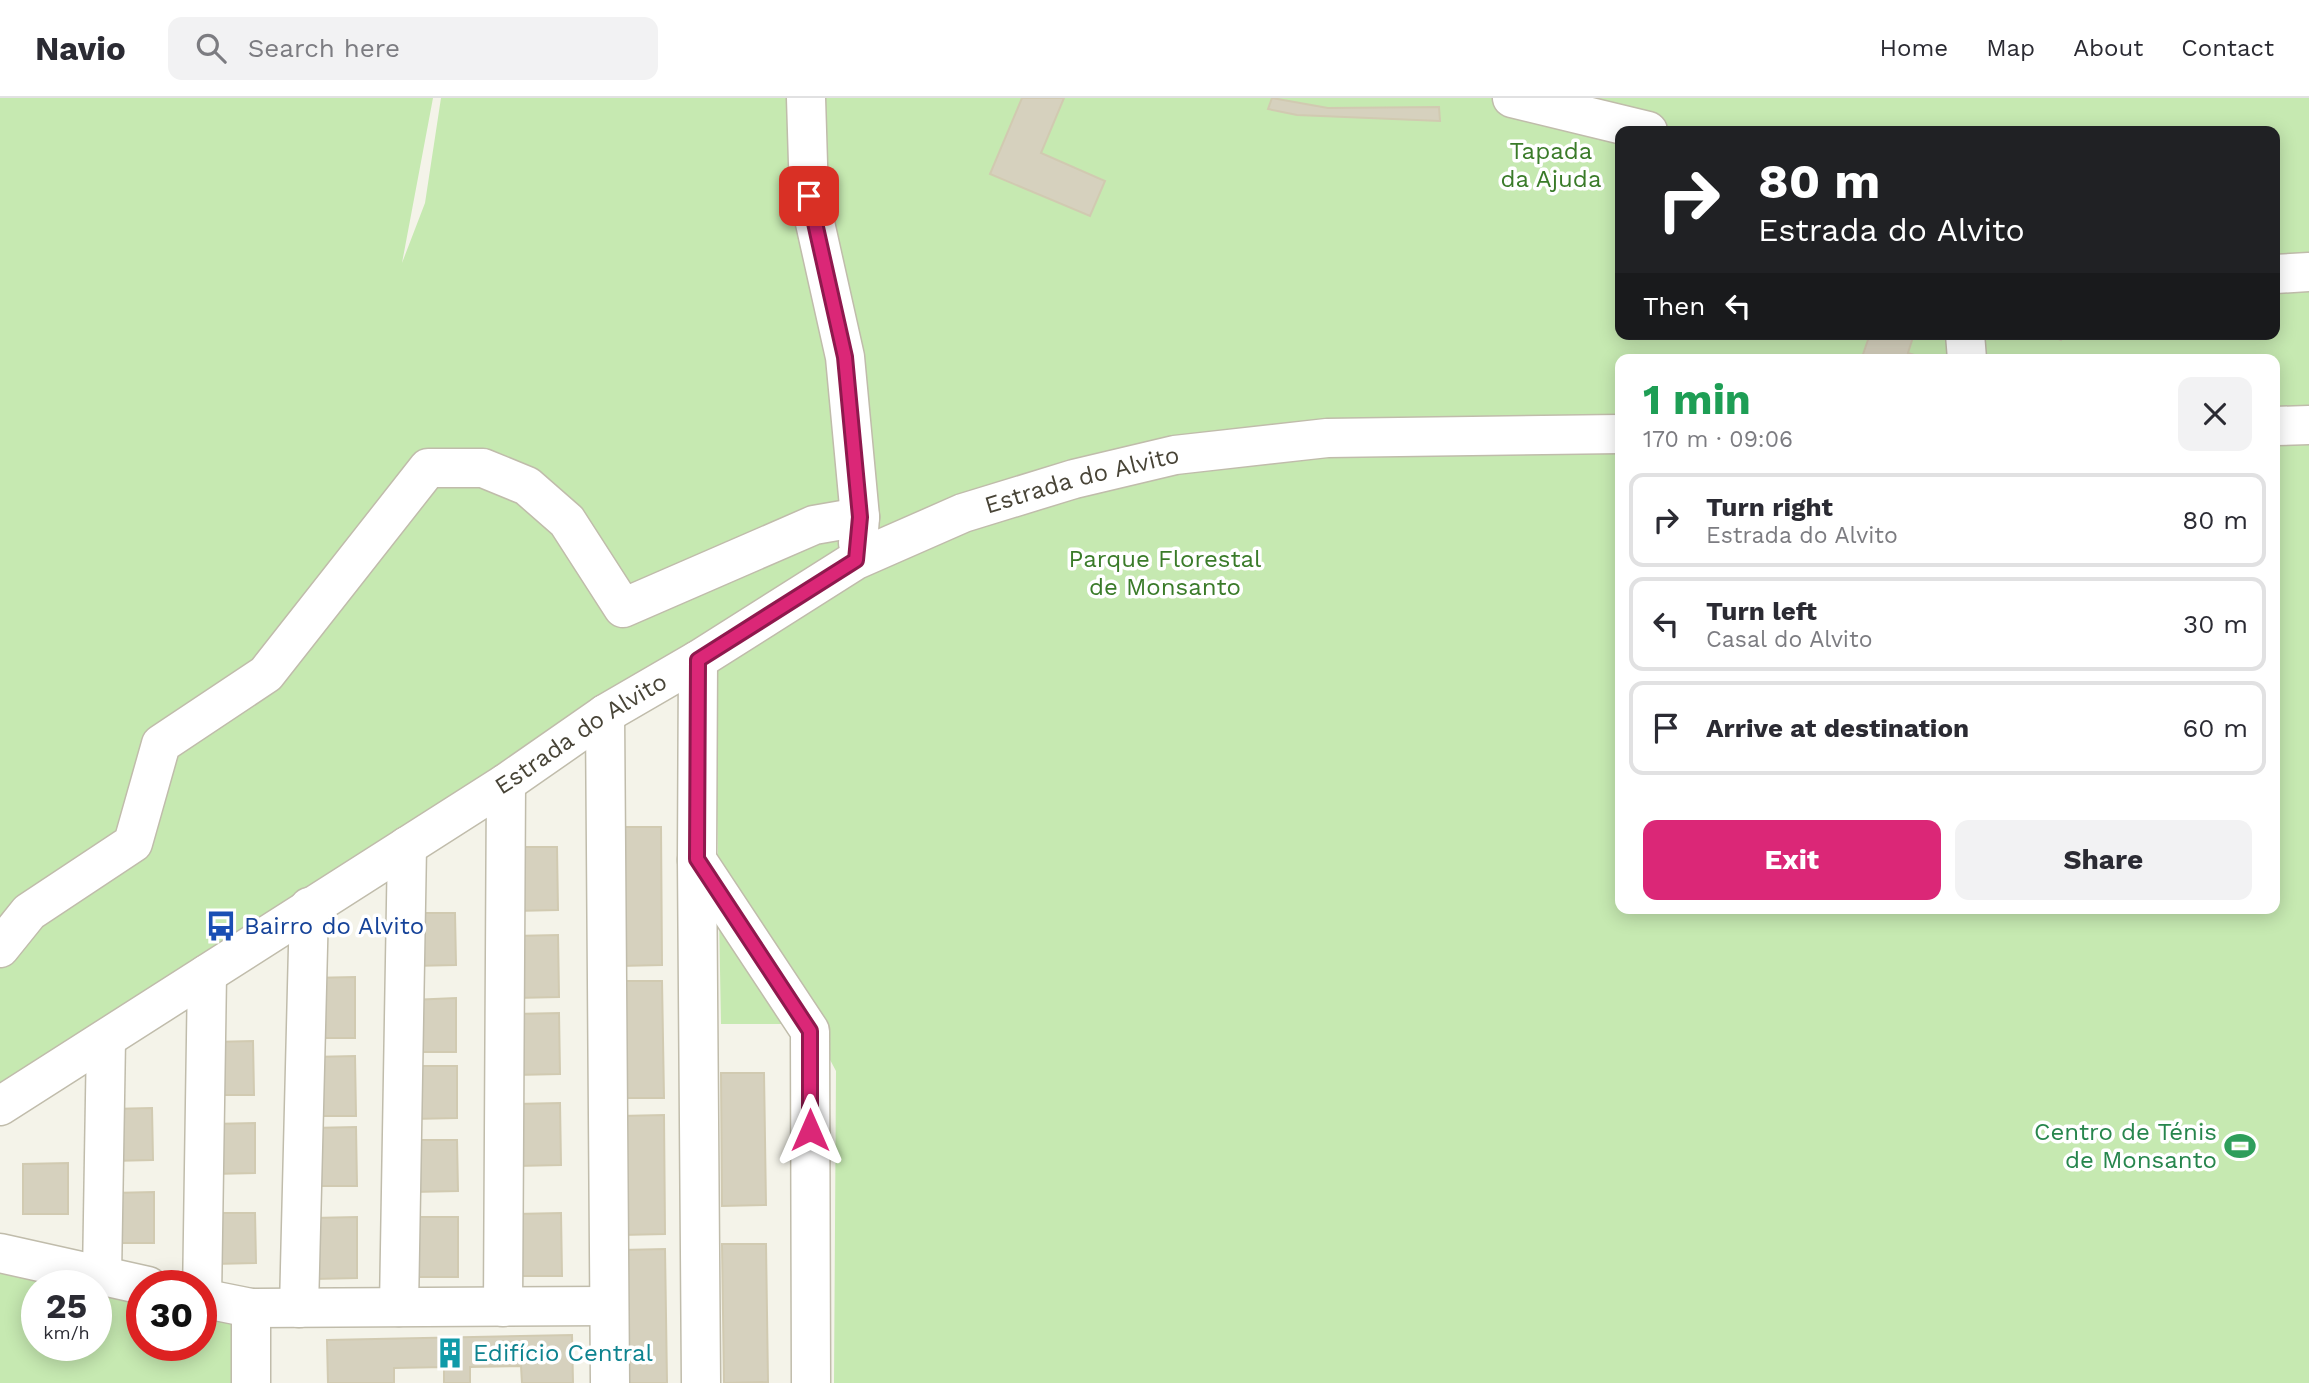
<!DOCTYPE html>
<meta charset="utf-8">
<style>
:root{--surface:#fff;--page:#f2f2f3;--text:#2b2b33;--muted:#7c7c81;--line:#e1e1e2;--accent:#db2777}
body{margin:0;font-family:"Work Sans",sans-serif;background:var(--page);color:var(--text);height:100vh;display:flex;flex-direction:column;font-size:26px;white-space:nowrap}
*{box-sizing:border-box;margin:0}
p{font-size:23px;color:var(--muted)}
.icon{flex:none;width:38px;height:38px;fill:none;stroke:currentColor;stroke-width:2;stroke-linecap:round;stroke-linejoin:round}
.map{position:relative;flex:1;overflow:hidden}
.panel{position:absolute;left:1615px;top:256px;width:665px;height:560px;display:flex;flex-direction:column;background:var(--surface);border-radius:14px;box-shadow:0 4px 18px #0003}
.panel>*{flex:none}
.hud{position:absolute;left:1615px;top:28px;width:665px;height:214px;border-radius:14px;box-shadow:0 4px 18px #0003;background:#202124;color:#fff;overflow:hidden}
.speed{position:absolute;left:21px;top:1172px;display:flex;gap:14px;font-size:35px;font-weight:700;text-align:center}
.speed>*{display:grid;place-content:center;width:91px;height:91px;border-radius:50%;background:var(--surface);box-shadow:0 4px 18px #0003;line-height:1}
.speed small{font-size:18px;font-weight:400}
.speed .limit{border:10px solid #d22;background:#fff;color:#111}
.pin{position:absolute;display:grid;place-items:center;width:60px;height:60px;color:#fff;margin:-30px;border-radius:14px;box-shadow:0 4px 10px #0006}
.me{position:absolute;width:77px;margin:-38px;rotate:0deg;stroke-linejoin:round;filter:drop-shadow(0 0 5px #0008)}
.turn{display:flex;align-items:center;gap:24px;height:147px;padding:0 28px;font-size:32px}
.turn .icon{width:91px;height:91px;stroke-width:2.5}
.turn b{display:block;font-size:49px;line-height:60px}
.then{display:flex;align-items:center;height:66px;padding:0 28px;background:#0003;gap:14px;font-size:26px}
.round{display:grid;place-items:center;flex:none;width:74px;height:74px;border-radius:14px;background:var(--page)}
.summary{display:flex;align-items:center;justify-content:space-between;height:119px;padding:0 28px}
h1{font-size:42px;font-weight:700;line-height:52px;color:#1e9e55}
.action{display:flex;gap:14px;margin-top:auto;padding:14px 28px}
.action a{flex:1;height:80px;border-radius:14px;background:var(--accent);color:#fff;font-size:28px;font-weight:700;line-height:80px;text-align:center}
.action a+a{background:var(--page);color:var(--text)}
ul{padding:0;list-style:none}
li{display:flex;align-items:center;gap:21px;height:94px;margin:0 14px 10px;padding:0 14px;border:4px solid var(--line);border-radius:14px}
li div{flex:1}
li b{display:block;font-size:26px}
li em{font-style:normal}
header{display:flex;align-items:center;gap:42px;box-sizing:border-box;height:98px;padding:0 35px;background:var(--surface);border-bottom:2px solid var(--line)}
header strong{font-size:33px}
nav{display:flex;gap:38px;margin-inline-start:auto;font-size:24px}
.search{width:490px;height:63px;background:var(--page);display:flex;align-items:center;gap:18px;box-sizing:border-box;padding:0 24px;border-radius:14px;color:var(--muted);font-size:26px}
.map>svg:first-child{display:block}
</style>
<header>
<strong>Navio</strong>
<div class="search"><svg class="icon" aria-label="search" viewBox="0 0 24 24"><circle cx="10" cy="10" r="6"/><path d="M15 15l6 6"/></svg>Search here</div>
<nav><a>Home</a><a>Map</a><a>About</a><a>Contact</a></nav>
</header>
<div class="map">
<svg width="2309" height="1285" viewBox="0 0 2309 1285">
<rect width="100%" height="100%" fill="#f4f3e9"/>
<!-- green -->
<g fill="#c6e9b1" fill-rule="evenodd">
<path d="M 0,0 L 433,0 L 402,165 L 425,105 L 441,0 L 2309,0 L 2309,1285 L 834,1285 L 836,973 L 811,926 L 721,926 L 714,543 L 0,990 ZM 1620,33 L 2275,33 L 2275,236 L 1620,236 ZM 1620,261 L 2275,261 L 2275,810 L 1620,810 Z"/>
<path d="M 0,1139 L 251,1196 L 252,1285 L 0,1285 ZM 37,1188 L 96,1188 L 96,1248 L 37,1248 ZM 142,1188 L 201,1188 L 201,1248 L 142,1248 Z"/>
</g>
<!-- building -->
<g fill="#d6d1be" stroke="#d1cab1" stroke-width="2">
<path d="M 1022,0 L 1064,0 L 1041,55 L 1105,83 L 1090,118 L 990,76 Z"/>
<path d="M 1272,0 L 1328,10 L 1439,9 L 1440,23 L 1297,17 L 1268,11 Z"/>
<path d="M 1870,236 L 1895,240 L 1896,236 L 1914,236 L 1908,255 L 1927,261 L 1868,261 L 1862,259 Z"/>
<path d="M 2044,236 L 2063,236 L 2061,242 Z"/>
<path d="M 617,729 L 661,729 L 662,867 L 619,868 Z"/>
<path d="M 513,749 L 557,749 L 558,812 L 514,813 Z"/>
<path d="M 410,815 L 455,815 L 456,867 L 411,868 Z"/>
<path d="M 558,837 L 559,899 L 515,900 L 513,838 Z"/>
<path d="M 355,879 L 355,940 L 311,940 L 310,880 Z"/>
<path d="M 619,883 L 662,883 L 664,1000 L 620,1000 Z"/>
<path d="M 456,900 L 456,954 L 412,954 L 411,902 Z"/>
<path d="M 559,915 L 560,976 L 515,977 L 514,916 Z"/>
<path d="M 253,943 L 254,997 L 212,997 L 212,944 Z"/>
<path d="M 355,958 L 356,1018 L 312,1018 L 312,959 Z"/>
<path d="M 412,968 L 457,968 L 457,1020 L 413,1021 Z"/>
<path d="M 721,975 L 764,975 L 766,1107 L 722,1108 Z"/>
<path d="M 560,1005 L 561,1067 L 516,1068 L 516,1006 Z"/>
<path d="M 152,1010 L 153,1062 L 111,1063 L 110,1011 Z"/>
<path d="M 664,1017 L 665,1136 L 621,1137 L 620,1018 Z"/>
<path d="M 255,1025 L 255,1075 L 213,1076 L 212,1026 Z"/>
<path d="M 356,1029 L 357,1088 L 313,1088 L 312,1030 Z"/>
<path d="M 412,1042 L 457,1042 L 458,1093 L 413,1094 Z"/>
<path d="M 68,1065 L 68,1116 L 23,1116 L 23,1066 Z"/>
<path d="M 154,1094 L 154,1145 L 112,1145 L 112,1095 Z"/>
<path d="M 213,1115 L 255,1115 L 256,1165 L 214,1166 Z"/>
<path d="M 561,1115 L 562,1178 L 517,1178 L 516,1116 Z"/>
<path d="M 357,1119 L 357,1180 L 314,1181 L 313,1120 Z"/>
<path d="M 413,1119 L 458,1119 L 458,1179 L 414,1179 Z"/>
<path d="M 722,1146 L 766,1146 L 768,1284 L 724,1285 Z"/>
<path d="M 665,1151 L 667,1285 L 623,1285 L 622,1152 Z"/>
<path d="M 572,1237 L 573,1285 L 522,1285 L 521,1268 L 470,1269 L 470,1285 L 444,1285 L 444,1269 L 394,1270 L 394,1285 L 328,1285 L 327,1242 Z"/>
</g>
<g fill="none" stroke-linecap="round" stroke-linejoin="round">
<!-- minor casing -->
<g stroke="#c0bcab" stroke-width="41">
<g id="minor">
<path d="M 806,0 L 809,98 L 845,259 L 860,419 L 858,445"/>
<path d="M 1512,0 L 1648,33"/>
<path d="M 2275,176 L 2309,174"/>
<path d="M 1965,236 L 1967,261"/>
<path d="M 2275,328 L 2309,327"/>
<path d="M 698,562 L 697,762 L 701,1285"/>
<path d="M 605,616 L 610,1285"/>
<path d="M 697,762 L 810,933 L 811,1285"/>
<path d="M 0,850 L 29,814 L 133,745 L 161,646 L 266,576 L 428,370 L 483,370 L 527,388 L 567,423 L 623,510 L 814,427 L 860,419"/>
<path id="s1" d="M 0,1008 L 506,685 L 605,616 L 698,562 L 856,462 L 963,415 L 1074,381 L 1175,357 L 1327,340 L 1620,336"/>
<path d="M 0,1155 L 148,1188"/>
<path d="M 102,1178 L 106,941"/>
<path d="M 201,1200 L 251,1210 L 609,1208"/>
<path d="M 202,1200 L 207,876"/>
<path d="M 399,1209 L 407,748"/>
<path d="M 503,1209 L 506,685"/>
<path d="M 251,1210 L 251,1285"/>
<path d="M 299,1210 L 309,809"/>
</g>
</g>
<!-- minor -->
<use href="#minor" stroke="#fff" stroke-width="38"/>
</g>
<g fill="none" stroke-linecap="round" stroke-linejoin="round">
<!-- route casing -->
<g stroke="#8e194d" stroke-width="18">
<path id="route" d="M 809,98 L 845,259 L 860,419 L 856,462 L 698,562 L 697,761 L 810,933 L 810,1032"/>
</g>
<!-- route -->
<use href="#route" stroke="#db2777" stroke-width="12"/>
</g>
<!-- icons -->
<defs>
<g id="bus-bare" transform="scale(2.415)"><path d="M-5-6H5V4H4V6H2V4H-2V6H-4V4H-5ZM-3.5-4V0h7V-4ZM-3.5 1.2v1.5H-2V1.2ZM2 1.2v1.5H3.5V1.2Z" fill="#1a4fb4" stroke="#fff" stroke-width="2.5" paint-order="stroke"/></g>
<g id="stadium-bare" transform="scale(2.415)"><path d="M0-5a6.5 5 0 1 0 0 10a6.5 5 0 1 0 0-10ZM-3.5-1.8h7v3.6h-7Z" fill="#2e9e5b" stroke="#fff" stroke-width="2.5" paint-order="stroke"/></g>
<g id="building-bare" transform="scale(2.415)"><path d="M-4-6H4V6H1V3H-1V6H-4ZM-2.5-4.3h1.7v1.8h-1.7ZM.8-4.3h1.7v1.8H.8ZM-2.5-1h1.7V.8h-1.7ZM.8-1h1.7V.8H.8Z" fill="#0f9aa8" stroke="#fff" stroke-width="2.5" paint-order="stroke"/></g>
</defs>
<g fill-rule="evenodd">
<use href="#bus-bare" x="221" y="828"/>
<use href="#stadium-bare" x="2240" y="1048"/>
<use href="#building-bare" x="450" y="1255"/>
</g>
<g text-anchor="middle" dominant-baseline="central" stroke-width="7" stroke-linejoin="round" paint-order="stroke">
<!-- park labels -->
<g font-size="24" fill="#3a7b29" stroke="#fff">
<text x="1551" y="53">Tapada<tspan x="1551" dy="28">da Ajuda</tspan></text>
<text x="1165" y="461">Parque Florestal<tspan x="1165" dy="28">de Monsanto</tspan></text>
</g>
<!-- street labels -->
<g font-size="24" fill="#484437" stroke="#fff">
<text stroke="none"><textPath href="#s1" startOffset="1256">Estrada do Alvito</textPath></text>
<text stroke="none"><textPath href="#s1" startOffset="690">Estrada do Alvito</textPath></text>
</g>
<!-- transit labels -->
<g font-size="24" fill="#164399" stroke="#fff" text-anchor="start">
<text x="244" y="828">Bairro do Alvito</text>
</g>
<!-- leisure labels -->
<g font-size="24" fill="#27864d" stroke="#fff" text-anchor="end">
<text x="2217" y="1034">Centro de Ténis<tspan x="2217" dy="28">de Monsanto</tspan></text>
</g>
<!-- culture labels -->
<g font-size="24" fill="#0d838f" stroke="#fff" text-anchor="start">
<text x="473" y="1255">Edifício Central</text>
</g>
</g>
</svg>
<div class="speed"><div>25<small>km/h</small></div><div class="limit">30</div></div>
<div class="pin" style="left:809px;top:98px;background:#d93025"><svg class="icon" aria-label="arrive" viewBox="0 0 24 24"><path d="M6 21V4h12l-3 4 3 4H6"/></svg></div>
<svg class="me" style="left:810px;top:1032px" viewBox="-20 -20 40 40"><path d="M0-17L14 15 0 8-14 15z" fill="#db2777" stroke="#fff" stroke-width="4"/></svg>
<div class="hud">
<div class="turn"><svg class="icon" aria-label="right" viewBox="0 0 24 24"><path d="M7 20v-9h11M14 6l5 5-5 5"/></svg><div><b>80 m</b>Estrada do Alvito</div></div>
<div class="then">Then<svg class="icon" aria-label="left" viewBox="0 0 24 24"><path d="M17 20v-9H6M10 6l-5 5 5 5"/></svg></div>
</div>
<section class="panel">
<div class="summary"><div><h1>1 min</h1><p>170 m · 09:06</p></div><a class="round"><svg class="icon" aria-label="close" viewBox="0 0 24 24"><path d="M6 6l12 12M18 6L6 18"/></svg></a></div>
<ul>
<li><svg class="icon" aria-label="right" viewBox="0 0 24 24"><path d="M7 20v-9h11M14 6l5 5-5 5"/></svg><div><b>Turn right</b><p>Estrada do Alvito</p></div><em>80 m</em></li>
<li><svg class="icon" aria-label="left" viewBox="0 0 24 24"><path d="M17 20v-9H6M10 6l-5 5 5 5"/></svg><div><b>Turn left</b><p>Casal do Alvito</p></div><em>30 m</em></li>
<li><svg class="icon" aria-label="arrive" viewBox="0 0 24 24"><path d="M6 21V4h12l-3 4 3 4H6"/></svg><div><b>Arrive at destination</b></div><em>60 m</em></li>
</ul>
<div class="action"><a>Exit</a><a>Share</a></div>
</section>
</div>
